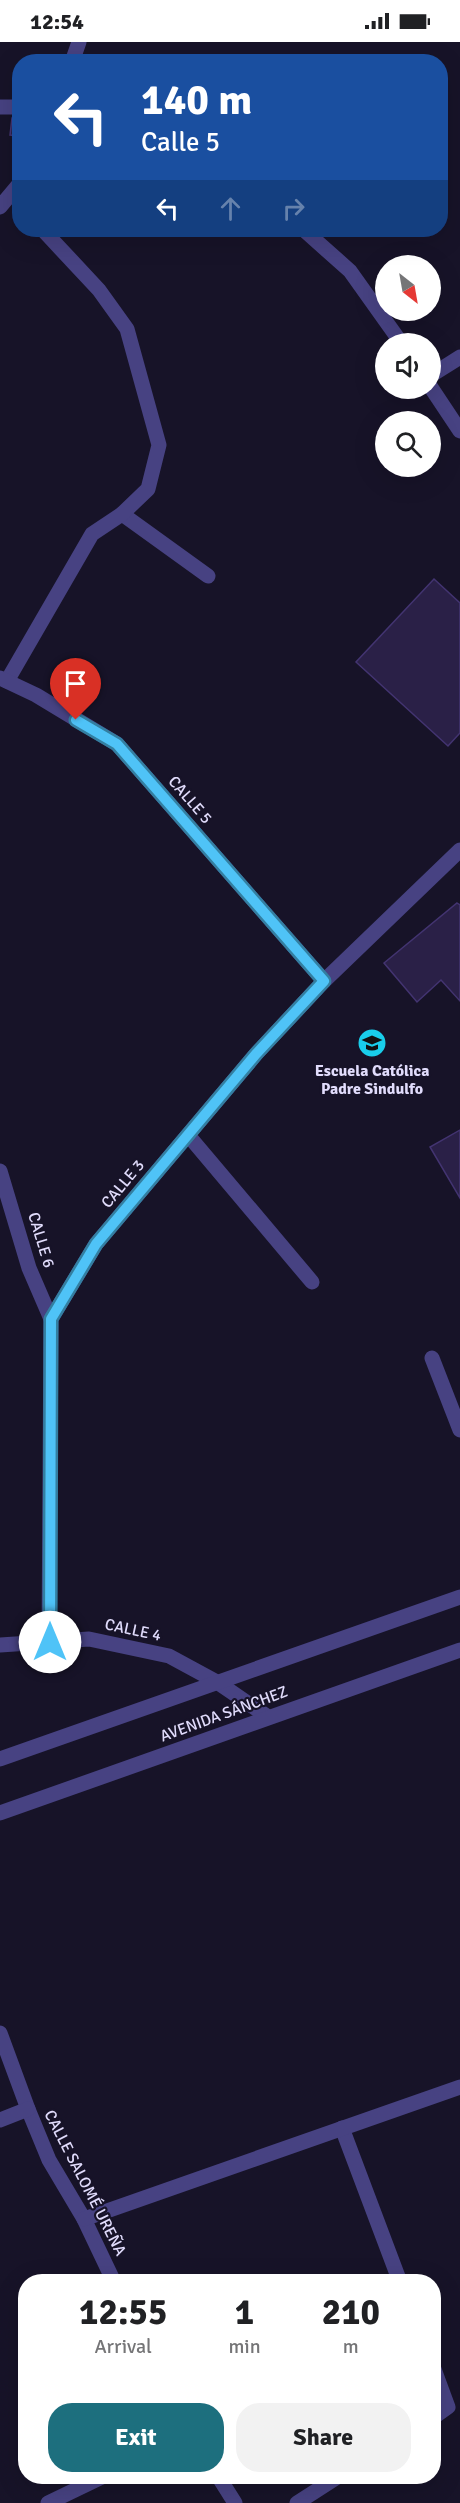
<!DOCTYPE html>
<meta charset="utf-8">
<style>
:root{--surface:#fff;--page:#f2f2f2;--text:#202124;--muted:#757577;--accent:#1d6f7e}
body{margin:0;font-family:Signika,sans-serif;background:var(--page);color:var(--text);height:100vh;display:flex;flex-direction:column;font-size:22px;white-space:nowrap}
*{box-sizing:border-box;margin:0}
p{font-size:20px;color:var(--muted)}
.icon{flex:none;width:33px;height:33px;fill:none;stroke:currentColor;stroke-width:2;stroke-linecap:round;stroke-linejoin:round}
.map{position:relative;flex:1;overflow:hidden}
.sheet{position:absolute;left:18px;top:2232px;width:423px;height:210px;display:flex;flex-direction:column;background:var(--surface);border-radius:24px;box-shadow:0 6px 24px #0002}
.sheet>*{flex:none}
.top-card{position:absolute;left:12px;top:12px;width:436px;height:183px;border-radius:24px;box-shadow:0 6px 24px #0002;background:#1a4fa0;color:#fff;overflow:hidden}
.needle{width:39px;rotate:149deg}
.fabs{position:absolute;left:375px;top:213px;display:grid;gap:12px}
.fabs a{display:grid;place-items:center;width:66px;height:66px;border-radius:50%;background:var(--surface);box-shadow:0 6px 24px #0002;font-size:30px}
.pin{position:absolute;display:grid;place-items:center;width:51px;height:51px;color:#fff;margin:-62px -26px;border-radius:50% 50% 50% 0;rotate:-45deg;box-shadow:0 0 6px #0007}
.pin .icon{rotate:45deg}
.me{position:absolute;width:66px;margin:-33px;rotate:0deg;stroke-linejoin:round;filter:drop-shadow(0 0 4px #0008)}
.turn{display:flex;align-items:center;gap:21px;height:126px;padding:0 30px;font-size:27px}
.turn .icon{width:78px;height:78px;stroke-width:2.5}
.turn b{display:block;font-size:42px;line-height:51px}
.lanes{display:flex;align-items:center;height:57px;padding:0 30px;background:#0003;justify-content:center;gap:30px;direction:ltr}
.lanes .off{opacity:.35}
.eta{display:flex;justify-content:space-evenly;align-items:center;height:102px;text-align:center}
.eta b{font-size:36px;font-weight:800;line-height:42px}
.button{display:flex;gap:12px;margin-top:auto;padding:12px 30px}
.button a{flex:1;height:69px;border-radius:24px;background:var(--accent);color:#fff;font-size:24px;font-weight:800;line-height:69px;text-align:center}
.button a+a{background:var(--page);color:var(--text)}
.status{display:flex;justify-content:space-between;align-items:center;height:42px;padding:0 30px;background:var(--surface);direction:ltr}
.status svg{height:16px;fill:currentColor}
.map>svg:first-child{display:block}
</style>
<div class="status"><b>12:54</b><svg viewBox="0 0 49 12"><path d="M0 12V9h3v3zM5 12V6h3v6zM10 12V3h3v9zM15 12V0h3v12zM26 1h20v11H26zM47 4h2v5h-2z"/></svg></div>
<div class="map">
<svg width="460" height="2461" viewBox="0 0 460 2461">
<rect width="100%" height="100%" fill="#171328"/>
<!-- building -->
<g fill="#2a2047" stroke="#433471" stroke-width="1.5">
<path d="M 12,76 L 20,77 L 20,94 L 10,93 Z"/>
<path d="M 434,537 L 460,561 L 460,691 L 448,704 L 356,620 Z"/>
<path d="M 457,861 L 460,863 L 460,959 L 441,938 L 417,960 L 384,921 Z"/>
<path d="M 460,1088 L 460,1156 L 430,1105 Z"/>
</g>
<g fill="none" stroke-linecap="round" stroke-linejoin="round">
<!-- service -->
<g stroke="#474282" stroke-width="15">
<path d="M 122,472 L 208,534"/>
<path d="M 7,639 L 92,492 L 122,472 L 148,447 L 159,403 L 127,287 L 99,248 L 43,188"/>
</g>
<!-- minor -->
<g stroke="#474282" stroke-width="15">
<path d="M 72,20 L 79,0"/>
<path d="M 0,165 L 20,141"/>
<path d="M 430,334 L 460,315"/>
<path d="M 0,636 L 36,653 L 117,702 L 324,939"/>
<path d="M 188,1093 L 312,1240"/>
<path d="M 0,1129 L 29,1226 L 51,1277"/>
<path d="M 432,1316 L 460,1388"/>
<path d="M 49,1600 L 51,1277 L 96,1202 L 256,1012 L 324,939 L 460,808"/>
<path d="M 0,1603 L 89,1597 L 169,1614 L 217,1640 L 268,1675"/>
<path d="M 0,1991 L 28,2067 L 49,2118 L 84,2177 L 114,2240"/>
<path d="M 0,2078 L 28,2067"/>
<path d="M 342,2086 L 400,2240"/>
<path d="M 84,2177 L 460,2045"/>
<path d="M 434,2327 L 448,2365 L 434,2375"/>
<path d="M 218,2434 L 235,2461"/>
<path d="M 48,2461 L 104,2434"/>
<path d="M 297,2461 L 339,2434"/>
</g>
<!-- tertiary -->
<g stroke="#474282" stroke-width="15">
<path d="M 0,65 L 20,65"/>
<path d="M 304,188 L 350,229 L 402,302"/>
<path d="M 430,344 L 460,389"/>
<path d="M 0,1717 L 460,1555"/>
<path d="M 0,1771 L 460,1608"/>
</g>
</g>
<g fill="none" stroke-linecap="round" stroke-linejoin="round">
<!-- route casing -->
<g stroke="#337fa1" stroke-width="15">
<path id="route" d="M 50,1600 L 51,1277 L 96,1202 L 256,1012 L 324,939 L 117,702 L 76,678"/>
</g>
<!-- route -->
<use href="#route" stroke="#4fc3f7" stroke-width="10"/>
</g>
<!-- icons -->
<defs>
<g id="school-disc" transform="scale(1.5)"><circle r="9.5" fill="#19ceeb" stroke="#171328"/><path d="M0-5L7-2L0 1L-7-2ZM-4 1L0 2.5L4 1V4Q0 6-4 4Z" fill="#111"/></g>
</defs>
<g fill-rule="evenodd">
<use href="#school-disc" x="372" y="1001"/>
</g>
<g text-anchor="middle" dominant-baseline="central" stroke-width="4.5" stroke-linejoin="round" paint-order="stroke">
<!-- street labels -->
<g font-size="16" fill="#e1dcfc" stroke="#171328">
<text transform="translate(190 758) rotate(49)">CALLE 5</text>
<text transform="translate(123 1142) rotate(-50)">CALLE 3</text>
<text transform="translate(41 1198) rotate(73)">CALLE 6</text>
<text transform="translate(133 1588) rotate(12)">CALLE 4</text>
<text transform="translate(224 1672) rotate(-20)">AVENIDA SÁNCHEZ</text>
<text transform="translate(85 2141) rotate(63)">CALLE SALOMÉ UREÑA</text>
</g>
<!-- poi labels -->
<g font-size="16" font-weight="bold" fill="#e1dcfc" stroke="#171328">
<text x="372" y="1029">Escuela Católica<tspan x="372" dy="18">Padre Sindulfo</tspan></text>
</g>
</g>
</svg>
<div class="fabs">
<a><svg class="needle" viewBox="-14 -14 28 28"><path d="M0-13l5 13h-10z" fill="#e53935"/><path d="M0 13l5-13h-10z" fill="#757577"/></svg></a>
<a><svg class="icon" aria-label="sound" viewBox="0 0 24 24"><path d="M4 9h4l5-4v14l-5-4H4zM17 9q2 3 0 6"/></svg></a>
<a><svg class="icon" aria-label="search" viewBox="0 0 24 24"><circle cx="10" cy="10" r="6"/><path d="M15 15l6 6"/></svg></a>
</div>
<div class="pin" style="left:76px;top:678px;background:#d93025"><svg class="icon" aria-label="arrive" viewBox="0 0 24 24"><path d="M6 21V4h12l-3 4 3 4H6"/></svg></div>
<svg class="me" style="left:50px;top:1600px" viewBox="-20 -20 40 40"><circle r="19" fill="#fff"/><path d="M0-13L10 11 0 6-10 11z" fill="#4fc3f7"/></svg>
<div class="top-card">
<div class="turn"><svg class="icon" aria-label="left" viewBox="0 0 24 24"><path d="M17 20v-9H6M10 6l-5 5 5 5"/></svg><div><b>140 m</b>Calle 5</div></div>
<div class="lanes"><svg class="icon" aria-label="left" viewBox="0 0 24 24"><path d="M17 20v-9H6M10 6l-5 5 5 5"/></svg><svg class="icon off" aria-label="ahead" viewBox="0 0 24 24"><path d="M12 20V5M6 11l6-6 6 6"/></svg><svg class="icon off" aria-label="right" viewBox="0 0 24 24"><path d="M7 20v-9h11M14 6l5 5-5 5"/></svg></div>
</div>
<section class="sheet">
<div class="eta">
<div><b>12:55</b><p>Arrival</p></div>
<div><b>1</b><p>min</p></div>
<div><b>210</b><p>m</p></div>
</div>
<div class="button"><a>Exit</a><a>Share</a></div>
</section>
</div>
